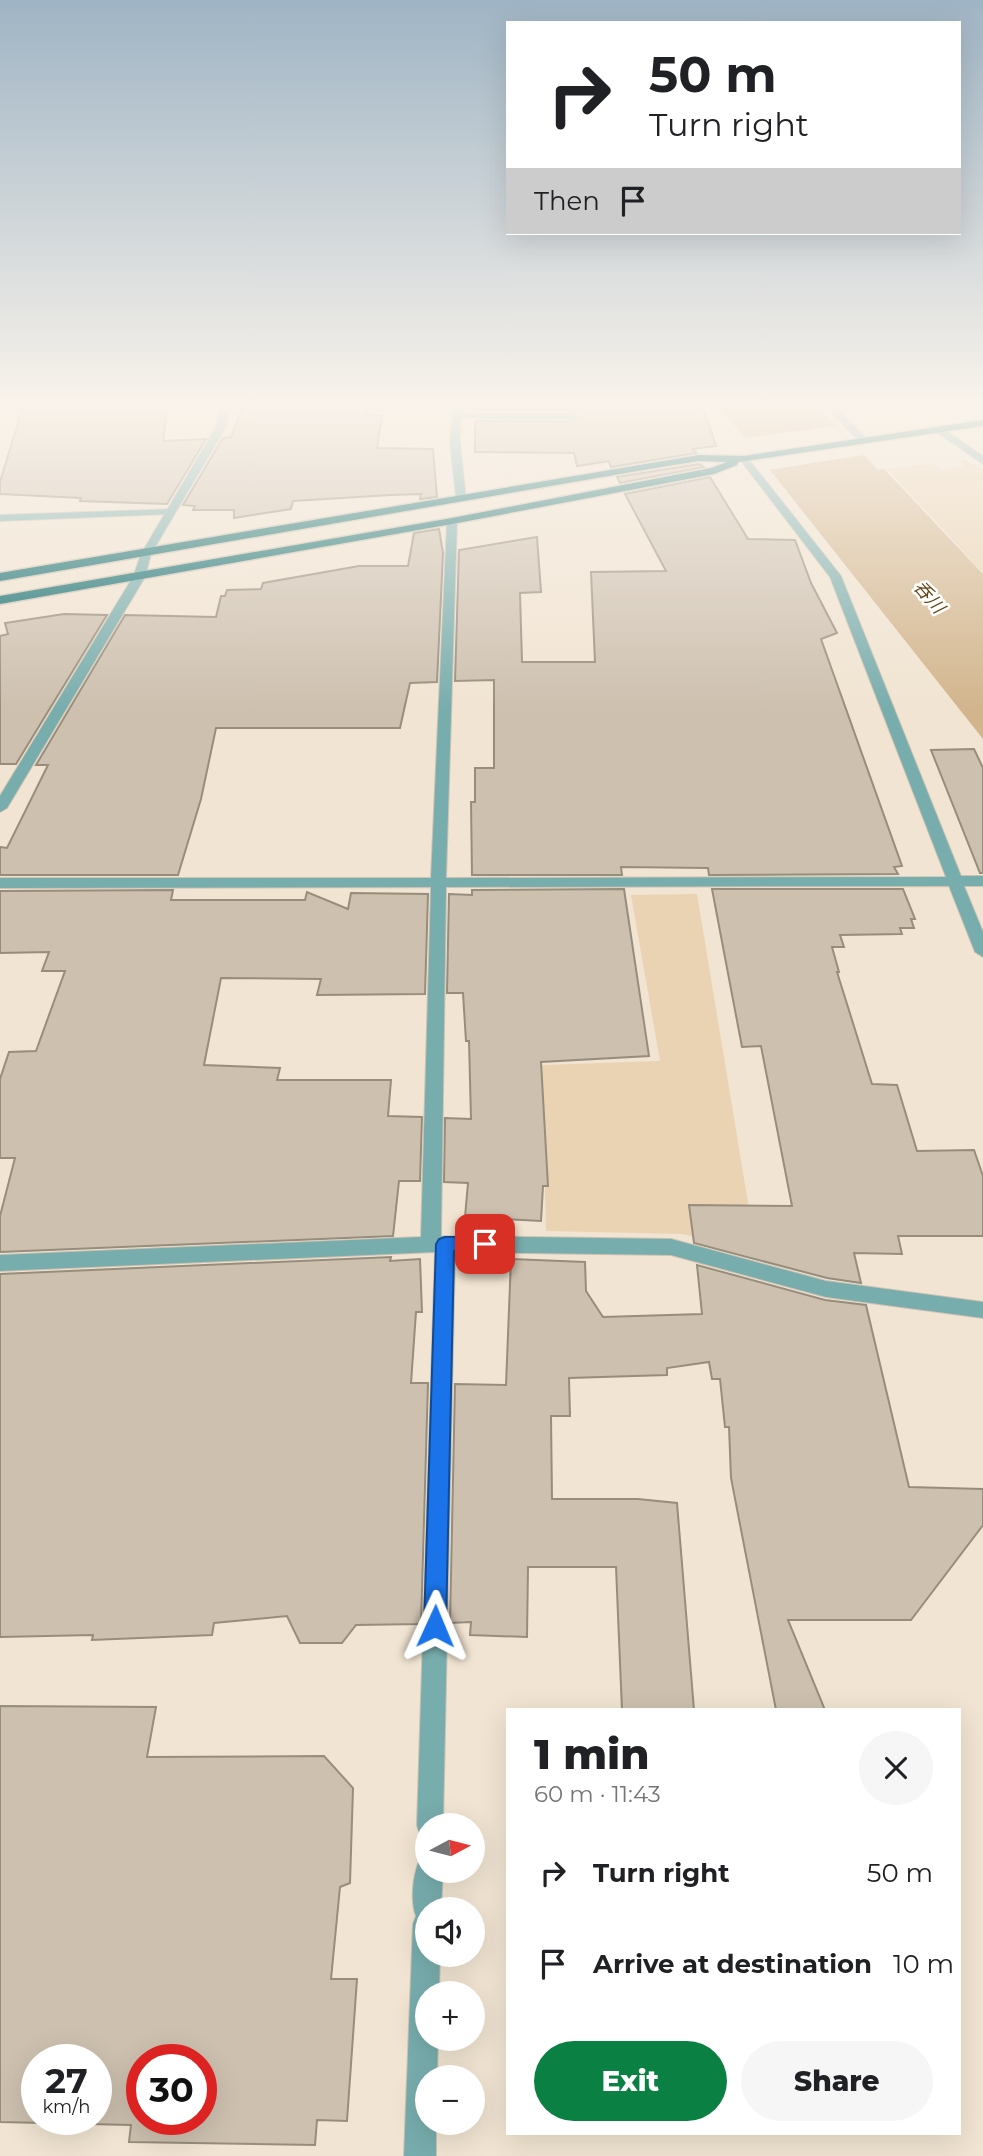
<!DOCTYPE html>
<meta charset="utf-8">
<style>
:root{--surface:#fff;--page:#f6f6f6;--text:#202124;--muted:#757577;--accent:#0b8043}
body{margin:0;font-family:Montserrat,"Noto Sans JP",sans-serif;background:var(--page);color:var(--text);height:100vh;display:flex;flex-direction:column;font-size:26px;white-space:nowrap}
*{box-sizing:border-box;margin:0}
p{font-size:23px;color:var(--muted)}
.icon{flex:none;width:38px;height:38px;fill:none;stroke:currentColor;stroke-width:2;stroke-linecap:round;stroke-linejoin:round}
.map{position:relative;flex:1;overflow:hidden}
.sheet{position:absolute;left:506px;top:1708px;width:455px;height:427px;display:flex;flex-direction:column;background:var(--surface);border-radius:0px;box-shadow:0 7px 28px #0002}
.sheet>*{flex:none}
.guide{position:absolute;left:506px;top:21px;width:455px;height:214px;border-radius:0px;box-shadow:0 7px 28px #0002;background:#fff;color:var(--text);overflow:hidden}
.needle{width:46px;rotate:83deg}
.controls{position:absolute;left:415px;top:1813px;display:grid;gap:14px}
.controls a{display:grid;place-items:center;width:70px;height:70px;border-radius:50%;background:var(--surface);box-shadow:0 7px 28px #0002;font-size:35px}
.speed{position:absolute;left:21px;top:2044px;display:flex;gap:14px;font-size:35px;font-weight:700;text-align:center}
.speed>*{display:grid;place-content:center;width:91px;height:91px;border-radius:50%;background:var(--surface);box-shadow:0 7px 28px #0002;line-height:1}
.speed small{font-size:18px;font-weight:400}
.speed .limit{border:10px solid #d22;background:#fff;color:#111}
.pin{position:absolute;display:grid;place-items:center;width:60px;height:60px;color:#fff;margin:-30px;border-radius:14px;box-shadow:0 4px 10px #0006}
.me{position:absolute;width:77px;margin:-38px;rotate:1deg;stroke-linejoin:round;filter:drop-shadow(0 0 5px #0008)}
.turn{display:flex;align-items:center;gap:24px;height:147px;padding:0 28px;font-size:32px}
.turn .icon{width:91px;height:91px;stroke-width:2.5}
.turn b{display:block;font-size:49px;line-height:60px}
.then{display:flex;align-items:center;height:66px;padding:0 28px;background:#0003;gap:14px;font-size:26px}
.round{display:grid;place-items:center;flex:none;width:74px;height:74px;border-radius:37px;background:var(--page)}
.overview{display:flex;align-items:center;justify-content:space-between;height:119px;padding:0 28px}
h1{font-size:42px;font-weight:800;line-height:52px}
.action{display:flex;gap:14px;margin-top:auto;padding:14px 28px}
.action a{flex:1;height:80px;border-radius:42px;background:var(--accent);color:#fff;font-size:28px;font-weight:800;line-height:80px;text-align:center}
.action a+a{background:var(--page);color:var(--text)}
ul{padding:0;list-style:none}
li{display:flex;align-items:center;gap:21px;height:91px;padding:0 28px}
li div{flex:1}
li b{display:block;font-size:26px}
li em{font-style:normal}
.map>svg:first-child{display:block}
</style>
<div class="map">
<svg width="983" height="2156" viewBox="0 0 983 2156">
<rect width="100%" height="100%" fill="#f1e4d2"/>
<!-- green -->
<g fill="#ead3b3">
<path d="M 965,460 L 983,470 L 983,573 L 887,469 L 932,464 L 941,470 L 965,466 L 960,461 Z"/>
<path d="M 697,894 L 756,1251 L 682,1234 L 546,1231 L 542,1065 L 660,1061 L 631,895 Z"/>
</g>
<!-- water -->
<path fill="#d2b58d" d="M 720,407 L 818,407 L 878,470 L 884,469 L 983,574 L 983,739 Z"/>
<!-- pier -->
<path fill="#f1e4d2" d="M 835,426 L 864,455 L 769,470 L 744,438 Z"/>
<!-- building -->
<g fill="#cdc0af" stroke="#988d7c" stroke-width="2" fill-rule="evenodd">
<path d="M 23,407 L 167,407 L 163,441 L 206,439 L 167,504 L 80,501 L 81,498 L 0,494 L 0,482 Z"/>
<path d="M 243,407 L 369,407 L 367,415 L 382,415 L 377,448 L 433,449 L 437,497 L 420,499 L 421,494 L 391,495 L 293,501 L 291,509 L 234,518 L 234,510 L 193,510 L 195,506 L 183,505 L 223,438 L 231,437 Z"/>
<path d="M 476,407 L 703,407 L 716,446 L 693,449 L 696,453 L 611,467 L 609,461 L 577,466 L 574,453 L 475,452 L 475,421 L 570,422 L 577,417 L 570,410 L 475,410 Z"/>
<path d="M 699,464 L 704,467 L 620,483 L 617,477 Z"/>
<path d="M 710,477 L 748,539 L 795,540 L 811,583 L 837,633 L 821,639 L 902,866 L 894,867 L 898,874 L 709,875 L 708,868 L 621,867 L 622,875 L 472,875 L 471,802 L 475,802 L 475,768 L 494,768 L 494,680 L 455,681 L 459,550 L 537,537 L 541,592 L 520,593 L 522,662 L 595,662 L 591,572 L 666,571 L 625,494 Z"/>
<path d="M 439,529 L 443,553 L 437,682 L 410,683 L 400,728 L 216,728 L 201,799 L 178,875 L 0,875 L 0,847 L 7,848 L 48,765 L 36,765 L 125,615 L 216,617 L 221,596 L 225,596 L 227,590 L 261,589 L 263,583 L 359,566 L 408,566 L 414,533 Z"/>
<path d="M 64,614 L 107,615 L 16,764 L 0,764 L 0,636 L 8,634 L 5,623 Z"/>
<path d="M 974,749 L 983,768 L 983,873 L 980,873 L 931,750 Z"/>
<path d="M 624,889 L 649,1056 L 541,1062 L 548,1186 L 543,1186 L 541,1221 L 465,1217 L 468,1183 L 444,1182 L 445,1118 L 471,1119 L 469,1041 L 466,1041 L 463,993 L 447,993 L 449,894 L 472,895 L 472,890 Z"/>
<path d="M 712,889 L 903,889 L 915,919 L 911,919 L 914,928 L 900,928 L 902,934 L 840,935 L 844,947 L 832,947 L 839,972 L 837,972 L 872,1084 L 897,1085 L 917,1151 L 974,1150 L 983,1176 L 983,1236 L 898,1236 L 902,1254 L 854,1253 L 861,1283 L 827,1278 L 694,1243 L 689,1205 L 792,1206 L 761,1046 L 742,1047 Z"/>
<path d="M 173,890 L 171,900 L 305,900 L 307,892 L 348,909 L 351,893 L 428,894 L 425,994 L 317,995 L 321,979 L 221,978 L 204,1065 L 280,1068 L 277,1080 L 391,1080 L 388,1116 L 422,1117 L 420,1181 L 399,1181 L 393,1236 L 0,1252 L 0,1216 L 15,1158 L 0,1158 L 0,1079 L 9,1052 L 36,1051 L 65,971 L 42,971 L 49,952 L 0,953 L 0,891 Z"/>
<path d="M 391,1257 L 390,1261 L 420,1259 L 422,1312 L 416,1312 L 411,1383 L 428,1383 L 421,1624 L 356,1625 L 342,1643 L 300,1643 L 287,1616 L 214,1623 L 212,1635 L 92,1640 L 93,1635 L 0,1637 L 0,1274 Z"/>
<path d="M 511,1259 L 585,1262 L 586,1291 L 603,1317 L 702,1314 L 697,1265 L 825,1300 L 866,1305 L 909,1487 L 983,1489 L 983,1525 L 911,1620 L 788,1620 L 825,1710 L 776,1710 L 731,1478 L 729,1427 L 725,1427 L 720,1379 L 712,1379 L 709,1362 L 667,1368 L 667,1375 L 569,1378 L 570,1416 L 551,1416 L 552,1499 L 638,1499 L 677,1503 L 694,1710 L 622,1710 L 616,1567 L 528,1567 L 527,1637 L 470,1635 L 471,1622 L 450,1623 L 455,1384 L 506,1385 Z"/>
<path d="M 0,1706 L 156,1707 L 147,1757 L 324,1756 L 353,1788 L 350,1883 L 340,1887 L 331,1979 L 357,1979 L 347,2121 L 317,2120 L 315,2145 L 129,2142 L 131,2125 L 0,2122 ZM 37,2060 L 96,2060 L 96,2119 L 37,2119 ZM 142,2060 L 201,2060 L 201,2119 L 142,2119 Z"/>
</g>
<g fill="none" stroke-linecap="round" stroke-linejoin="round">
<!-- minor casing -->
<g stroke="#cec2b3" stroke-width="2">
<g id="minor">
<path d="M 826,407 L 836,407 L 866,438 L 866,442 L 860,442 Z"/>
<path d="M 454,413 L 570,413 L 575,416 L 570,419 L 457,418 L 452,415 Z"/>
<path d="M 935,427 L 941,427 L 983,456 L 983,464 L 935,431 Z"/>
<path d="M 744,456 L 747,457 L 841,576 L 961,876 L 983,876 L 983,886 L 964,886 L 983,932 L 983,957 L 975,952 L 949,886 L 446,887 L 441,1236 L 671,1239 L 826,1281 L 983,1302 L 983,1318 L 826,1297 L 671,1255 L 455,1252 L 443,1825 L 427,1825 L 427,1837 L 420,1835 L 417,1825 L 435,1252 L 0,1271 L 0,1255 L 421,1237 L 431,887 L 0,888 L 0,878 L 431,878 L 447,521 L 452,518 L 457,521 L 446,878 L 946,877 L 830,577 L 741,461 L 739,459 Z"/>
<path d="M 175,509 L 175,513 L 171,514 L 0,521 L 0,515 Z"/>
<path d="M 146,551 L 151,554 L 145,577 L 7,808 L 0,812 L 0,796 L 133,577 L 141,554 Z"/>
<path d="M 427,1858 L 427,1871 L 443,1871 L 441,1909 L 427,1909 L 427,1955 L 440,1955 L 439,1993 L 427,1993 L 427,2039 L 438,2039 L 437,2077 L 427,2077 L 427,2123 L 436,2123 L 436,2156 L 404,2156 L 413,1924 L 416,1916 C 410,1901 413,1876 419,1861 Z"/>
</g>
</g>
<!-- tertiary casing -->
<g stroke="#cec2b3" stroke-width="2">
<g id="tertiary">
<path d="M 220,407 L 229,407 L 226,427 L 151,554 L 142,556 L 141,554 L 216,427 Z"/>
<path d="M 453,407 L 462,407 L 460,442 L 466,498 L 461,501 L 456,498 L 450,442 Z"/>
</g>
</g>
<!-- trunk casing -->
<g stroke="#cec2b3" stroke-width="3">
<path id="trunk" d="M 983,420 L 983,426 L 738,462 L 737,465 L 714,474 L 452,524 L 0,604 L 0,596 L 452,518 L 711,468 L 727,462 L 699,461 L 655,468 L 0,581 L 0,573 L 699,455 L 744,456 Z"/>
</g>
<!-- minor -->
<use href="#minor" fill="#78adad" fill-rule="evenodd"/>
<!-- tertiary -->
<use href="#tertiary" fill="#78adad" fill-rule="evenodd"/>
<!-- trunk -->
<use href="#trunk" fill="#0d6c6e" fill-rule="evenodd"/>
</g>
<!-- sky -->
<linearGradient id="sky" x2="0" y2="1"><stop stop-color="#9fb4c4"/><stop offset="0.57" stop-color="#f9f3eb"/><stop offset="1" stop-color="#f9f3eb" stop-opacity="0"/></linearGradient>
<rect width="983" height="709" fill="url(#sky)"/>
<!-- route -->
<path fill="#1a73e8" stroke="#114b97" stroke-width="2" d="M 445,1237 L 485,1237 L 491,1239 L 494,1244 L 491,1249 L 454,1251 L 446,1626 L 443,1633 L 435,1637 L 428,1633 L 424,1626 L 436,1244 L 439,1239 Z"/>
<g text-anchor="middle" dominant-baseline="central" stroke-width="5" stroke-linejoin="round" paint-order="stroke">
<!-- far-water labels -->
<g font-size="18" font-style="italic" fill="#654717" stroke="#fff">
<text transform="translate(929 597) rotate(49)">呑川</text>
</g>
</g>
</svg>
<div class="controls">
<a><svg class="needle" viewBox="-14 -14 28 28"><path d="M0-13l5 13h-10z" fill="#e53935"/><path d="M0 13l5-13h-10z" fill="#757577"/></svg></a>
<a><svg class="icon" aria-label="sound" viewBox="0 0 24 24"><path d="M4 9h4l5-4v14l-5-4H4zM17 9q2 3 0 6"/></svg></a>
<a>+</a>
<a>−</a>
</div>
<div class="speed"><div>27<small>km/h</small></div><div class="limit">30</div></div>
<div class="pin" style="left:485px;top:1244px;background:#d93025"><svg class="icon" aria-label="arrive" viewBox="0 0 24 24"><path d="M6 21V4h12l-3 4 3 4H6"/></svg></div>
<svg class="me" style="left:435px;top:1626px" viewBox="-20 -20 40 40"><path d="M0-17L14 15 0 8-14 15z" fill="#1a73e8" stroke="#fff" stroke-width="4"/></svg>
<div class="guide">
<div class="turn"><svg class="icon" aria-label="right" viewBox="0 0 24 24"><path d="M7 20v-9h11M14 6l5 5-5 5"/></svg><div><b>50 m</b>Turn right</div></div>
<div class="then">Then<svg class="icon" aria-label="arrive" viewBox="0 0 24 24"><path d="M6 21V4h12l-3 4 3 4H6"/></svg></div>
</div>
<section class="sheet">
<div class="overview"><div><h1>1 min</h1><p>60 m · 11:43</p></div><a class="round"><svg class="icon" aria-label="close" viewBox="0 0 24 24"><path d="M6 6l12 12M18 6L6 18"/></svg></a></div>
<ul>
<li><svg class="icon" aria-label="right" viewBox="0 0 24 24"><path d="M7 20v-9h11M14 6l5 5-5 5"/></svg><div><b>Turn right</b></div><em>50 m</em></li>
<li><svg class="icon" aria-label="arrive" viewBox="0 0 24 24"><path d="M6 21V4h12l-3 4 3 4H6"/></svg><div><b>Arrive at destination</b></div><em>10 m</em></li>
</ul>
<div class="action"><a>Exit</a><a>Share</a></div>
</section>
</div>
